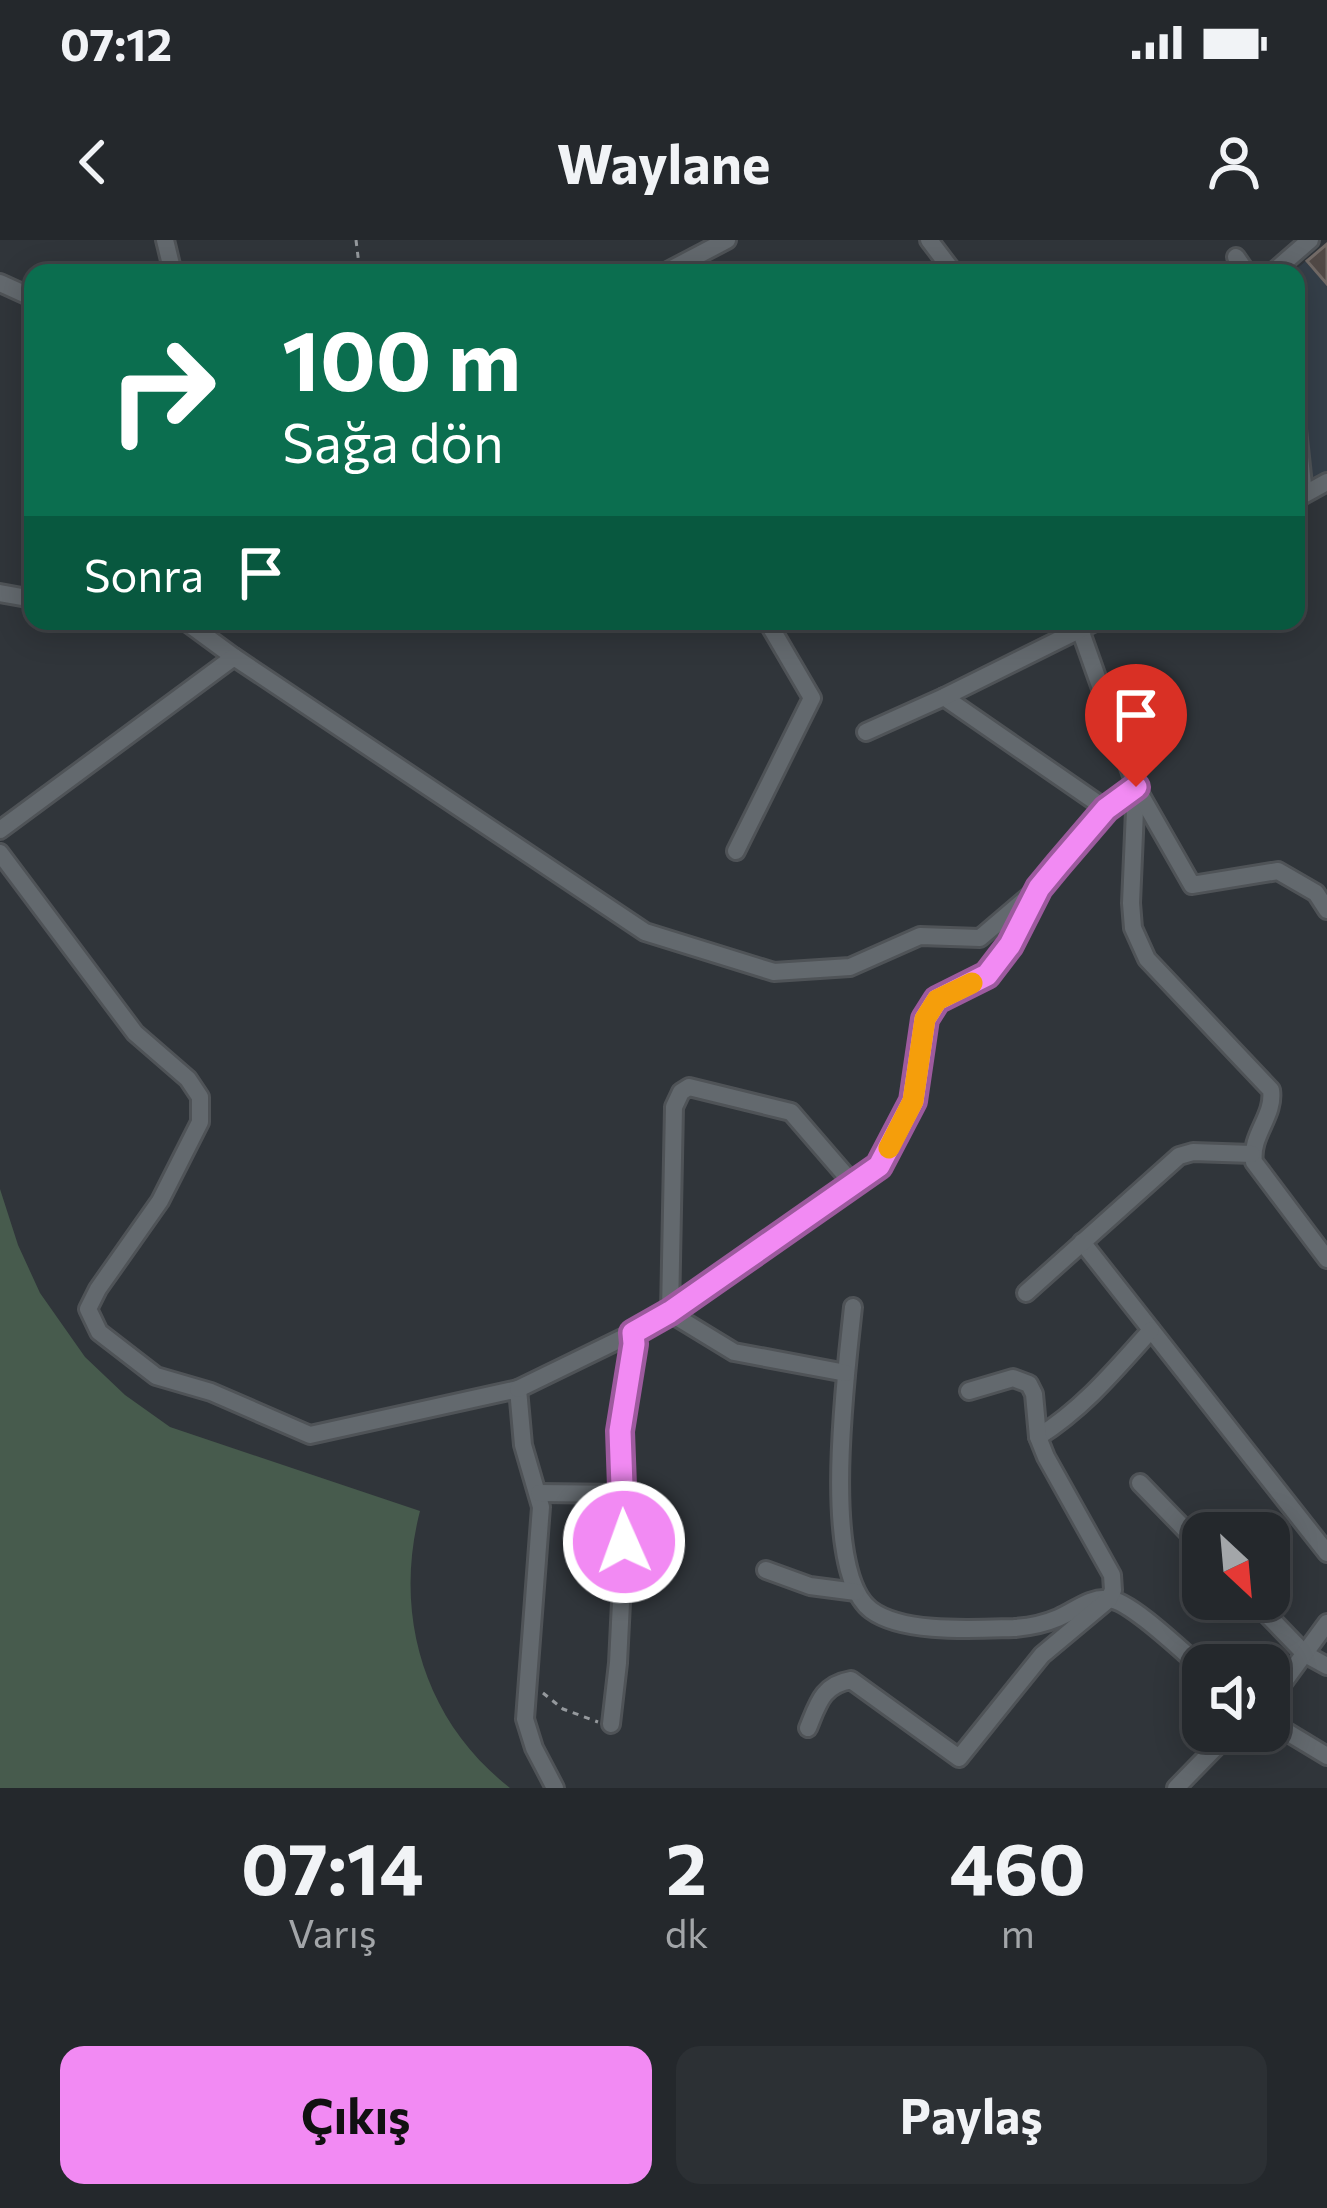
<!DOCTYPE html>
<html lang="tr">
<meta charset="utf-8">
<style>
:root{--surface:#24282c;--page:#2c3034;--text:#f1f3f6;--muted:#a3a6a9;--line:#414448;--accent:#f28af3}
body{margin:0;font-family:Commissioner,sans-serif;background:var(--page);color:var(--text);height:100vh;display:flex;flex-direction:column;font-size:45px;white-space:nowrap}
*{box-sizing:border-box;margin:0}
p{font-size:39px;color:var(--muted)}
.icon{flex:none;width:66px;height:66px;fill:none;stroke:currentColor;stroke-width:2;stroke-linecap:round;stroke-linejoin:round}
.map{position:relative;height:1548px;overflow:hidden}
.details{display:flex;flex-direction:column;background:var(--surface);flex:1}
.details>*{flex:none}
.top-card{position:absolute;left:24px;top:24px;width:1281px;height:366px;border-radius:24px;box-shadow:0 6px 30px #0003,0 0 0 3px var(--line);background:#0b6e4f;color:#fff;overflow:hidden}
.needle{width:78px;rotate:154deg}
.buttons{position:absolute;left:1182px;top:1272px;display:grid;gap:24px}
.buttons a{display:grid;place-items:center;width:108px;height:108px;border-radius:24px;background:var(--surface);box-shadow:0 6px 30px #0003,0 0 0 3px var(--line);font-size:60px}
.pin{position:absolute;display:grid;place-items:center;width:102px;height:102px;color:#fff;margin:-123px -51px;border-radius:50% 50% 50% 0;rotate:-45deg;box-shadow:0 0 12px #0007}
.pin .icon{rotate:45deg}
.me{position:absolute;width:132px;margin:-66px;rotate:358deg;stroke-linejoin:round;filter:drop-shadow(0 0 9px #0008)}
.turn{display:flex;align-items:center;gap:42px;height:252px;padding:0 60px;font-size:54px}
.turn .icon{width:156px;height:156px;stroke-width:2.5}
.turn b{display:block;font-size:84px;line-height:102px}
.then{display:flex;align-items:center;height:114px;padding:0 60px;background:#0003;gap:24px;font-size:45px}
.eta{display:flex;justify-content:space-evenly;align-items:center;height:204px;text-align:center}
.eta b{font-size:72px;font-weight:700;line-height:84px}
.cta{display:flex;gap:24px;margin-top:auto;padding:24px 60px}
.cta a{flex:1;height:138px;border-radius:24px;background:var(--accent);color:#111;font-size:48px;font-weight:700;line-height:138px;text-align:center}
.cta a+a{background:var(--page);color:var(--text)}
.status{display:flex;justify-content:space-between;align-items:center;height:84px;padding:0 60px;background:var(--surface);direction:ltr}
.status svg{height:33px;fill:currentColor}
header{display:flex;justify-content:space-between;align-items:center;height:156px;padding:0 60px;background:var(--surface);font-size:54px;font-weight:700}
.map>svg:first-child{display:block}
</style>
<div class="status"><b>07:12</b><svg viewBox="0 0 49 12"><path d="M0 12V9h3v3zM5 12V6h3v6zM10 12V3h3v9zM15 12V0h3v12zM26 1h20v11H26zM47 4h2v5h-2z"/></svg></div>
<header><svg class="icon" aria-label="back" viewBox="0 0 24 24"><path d="M15 5l-7 7 7 7"/></svg>Waylane<svg class="icon" aria-label="person" viewBox="0 0 24 24"><circle cx="12" cy="8" r="4"/><path d="M4 21q1-7 8-7t8 7"/></svg></header>
<div class="map">
<svg width="1327" height="1548" viewBox="0 0 1327 1548">
<rect width="100%" height="100%" fill="#30353a"/>
<!-- built -->
<path fill="#353f49" d="M 1327,3 L 1327,236 L 1308,247 L 1296,143 L 1296,33 L 1285,33 L 1300,26 Z"/>
<!-- green -->
<path fill="#475b4d" d="M 0,949 L 18,1005 L 40,1053 L 85,1117 L 125,1155 L 170,1187 L 420,1271 C 393,1375 424,1481 510,1548 L 0,1548 Z"/>
<!-- building -->
<path fill="#514946" stroke="#726a66" stroke-width="3" d="M 1327,4 L 1327,44 L 1307,21 Z"/>
<g fill="none" stroke-linecap="round" stroke-linejoin="round">
<!-- minor casing -->
<g stroke="#4f5357" stroke-width="22">
<g id="minor">
<path d="M 165,0 L 173,33"/>
<path d="M 929,0 L 954,33"/>
<path d="M 1236,17 L 1247,33"/>
<path d="M 664,33 L 727,0"/>
<path d="M 1272,33 L 1310,0"/>
<path d="M 0,43 L 33,58"/>
<path d="M 1296,180 L 1304,254"/>
<path d="M 1296,259 L 1327,242"/>
<path d="M 0,353 L 33,359"/>
<path d="M 185,381 L 234,417"/>
<path d="M 1077,381 L 1136,547 L 1131,663 L 1133,688 L 1147,719 L 1271,850 C 1275,876 1250,895 1254,922 L 1327,1019"/>
<path d="M 944,457 L 1106,569"/>
<path d="M 866,492 L 944,457 L 1097,381"/>
<path d="M 0,590 L 234,417 L 645,692 L 774,732 L 850,727 L 920,696 L 980,698 L 1034,652"/>
<path d="M 736,611 L 812,458 L 767,381"/>
<path d="M 0,613 L 135,793 L 188,839 L 200,857 L 200,882 L 160,961 L 98,1049 L 88,1069 L 99,1092 L 156,1136 L 211,1152 L 310,1195 L 518,1149 L 523,1205 L 541,1267 L 525,1479 L 534,1508 L 555,1548"/>
<path d="M 1082,1002 L 1327,1313"/>
<path d="M 1026,1053 L 1179,916 L 1193,912 L 1252,914"/>
<path d="M 853,1067 C 847,1127 819,1331 871,1370 C 903,1394 975,1389 1014,1388 C 1029,1387 1044,1384 1058,1378 C 1075,1371 1089,1357 1109,1359 C 1131,1361 1184,1413 1203,1429"/>
<path d="M 846,1133 L 734,1112 L 670,1073 L 674,867 L 681,852 L 689,847 L 791,872 L 854,945"/>
<path d="M 518,1149 L 633,1093"/>
<path d="M 1038,1197 C 1084,1168 1116,1129 1151,1090"/>
<path d="M 1140,1243 L 1203,1308"/>
<path d="M 539,1253 L 623,1254"/>
<path d="M 766,1330 L 810,1346 L 856,1352"/>
<path d="M 1252,1359 L 1305,1414 L 1327,1426"/>
<path d="M 1269,1462 L 1327,1383"/>
<path d="M 1269,1481 L 1327,1516"/>
<path d="M 611,1484 L 618,1423 L 624,1302 L 620,1191 L 634,1104 L 633,1093 L 670,1073 L 879,926 L 913,861 L 925,779 L 937,760 L 987,735 L 1010,705 L 1039,648 L 1106,569 L 1136,547 L 1192,645 L 1278,631 L 1316,653 L 1327,670"/>
<path d="M 808,1488 C 818,1464 822,1445 851,1440 L 959,1518 L 1042,1415 L 1109,1359 L 1113,1350 L 1112,1335 L 1046,1217 L 1038,1197 L 1034,1154 L 1029,1144 L 1013,1138 L 969,1151"/>
<path d="M 1176,1548 L 1217,1506 L 1238,1491"/>
</g>
</g>
<!-- path -->
<g stroke="#95999d" stroke-width="3" stroke-dasharray="6 6" stroke-linecap="butt">
<path d="M 356,0 L 360,33"/>
<path d="M 457,33 L 476,26 L 500,33"/>
<path d="M 543,1453 L 563,1469 L 598,1482"/>
</g>
<!-- minor -->
<use href="#minor" stroke="#63696e" stroke-width="16"/>
</g>
<g fill="none" stroke-linecap="round" stroke-linejoin="round">
<!-- route casing -->
<g stroke="#9d5a9e" stroke-width="30">
<path id="route" d="M 624,1302 L 620,1191 L 634,1104 L 633,1093 L 670,1072 L 879,926 L 913,861 L 925,779 L 937,760 L 987,735 L 1010,705 L 1039,648 L 1058,625 L 1106,569 L 1136,547"/>
</g>
<!-- route -->
<use href="#route" stroke="#f28af3" stroke-width="21"/>
<!-- slow -->
<path stroke="#f59e0b" stroke-width="21" d="M 889,908 L 913,861 L 925,779 L 937,760 L 972,743"/>
</g>
</svg>
<div class="buttons">
<a><svg class="needle" viewBox="-14 -14 28 28"><path d="M0-13l5 13h-10z" fill="#e53935"/><path d="M0 13l5-13h-10z" fill="#a3a6a9"/></svg></a>
<a><svg class="icon" aria-label="sound" viewBox="0 0 24 24"><path d="M4 9h4l5-4v14l-5-4H4zM17 9q2 3 0 6"/></svg></a>
</div>
<div class="pin" style="left:1136px;top:547px;background:#d93025"><svg class="icon" aria-label="arrive" viewBox="0 0 24 24"><path d="M6 21V4h12l-3 4 3 4H6"/></svg></div>
<svg class="me" style="left:624px;top:1302px" viewBox="-20 -20 40 40"><circle r="17" fill="#f28af3" stroke="#fff" stroke-width="3"/><path d="M0-11L8 9 0 5-8 9z" fill="#fff"/></svg>
<div class="top-card">
<div class="turn"><svg class="icon" aria-label="right" viewBox="0 0 24 24"><path d="M7 20v-9h11M14 6l5 5-5 5"/></svg><div><b>100 m</b>Sağa dön</div></div>
<div class="then">Sonra<svg class="icon" aria-label="arrive" viewBox="0 0 24 24"><path d="M6 21V4h12l-3 4 3 4H6"/></svg></div>
</div>
</div>
<section class="details">
<div class="eta">
<div><b>07:14</b><p>Varış</p></div>
<div><b>2</b><p>dk</p></div>
<div><b>460</b><p>m</p></div>
</div>
<div class="cta"><a>Çıkış</a><a>Paylaş</a></div>
</section>
